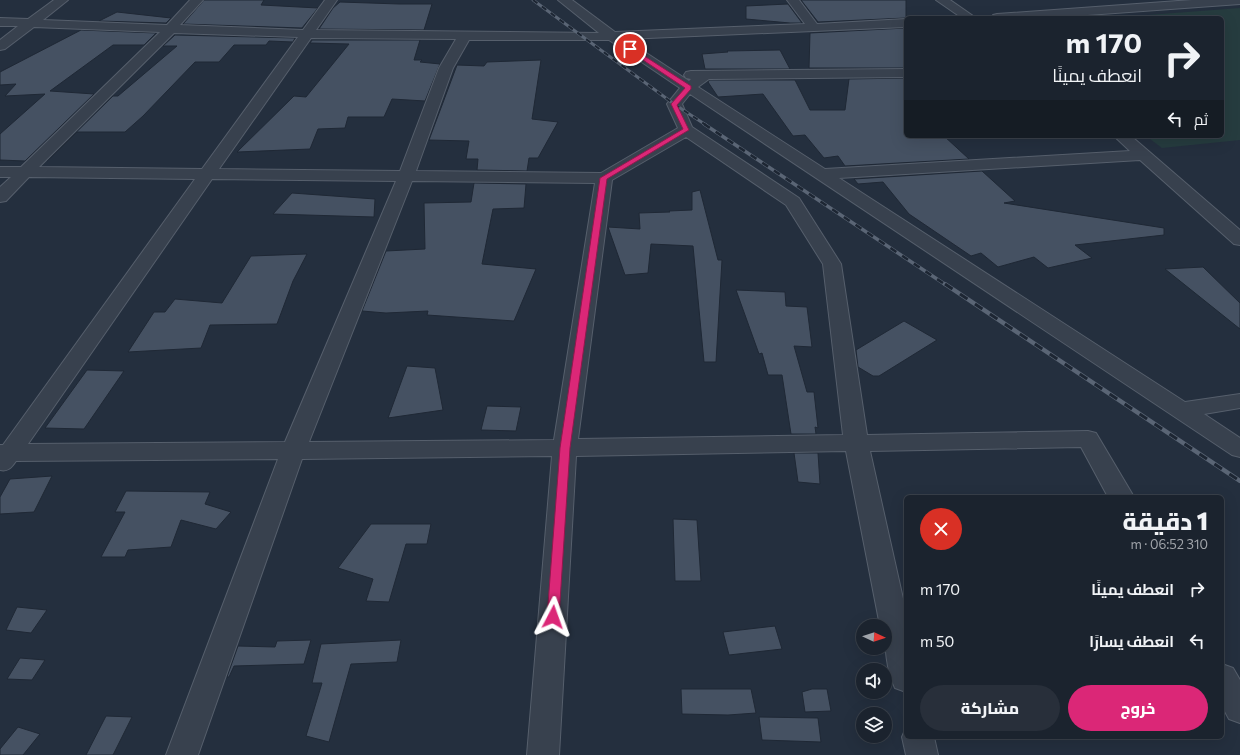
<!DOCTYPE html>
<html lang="ar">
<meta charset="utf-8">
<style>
:root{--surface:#1b232e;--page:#282f3a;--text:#f1f3f6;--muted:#a0a4aa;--line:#39404a;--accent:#db2777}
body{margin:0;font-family:Commissioner,Cairo,sans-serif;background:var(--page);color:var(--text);direction:rtl;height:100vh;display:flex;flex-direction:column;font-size:15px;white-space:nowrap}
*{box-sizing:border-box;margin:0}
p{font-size:13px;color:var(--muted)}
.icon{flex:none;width:22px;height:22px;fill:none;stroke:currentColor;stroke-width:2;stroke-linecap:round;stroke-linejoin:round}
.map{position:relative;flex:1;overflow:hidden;direction:ltr}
.details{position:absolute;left:904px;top:495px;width:320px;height:244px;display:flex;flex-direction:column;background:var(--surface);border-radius:6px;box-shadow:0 4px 16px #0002,0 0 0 1px var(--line);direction:rtl}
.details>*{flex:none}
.top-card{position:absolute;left:904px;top:16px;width:320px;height:122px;border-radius:6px;box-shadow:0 4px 16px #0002,0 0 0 1px var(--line);direction:rtl;background:#1b232e;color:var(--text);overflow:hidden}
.needle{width:26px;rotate:94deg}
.tools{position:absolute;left:856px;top:619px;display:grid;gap:8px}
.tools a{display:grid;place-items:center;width:36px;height:36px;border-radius:50%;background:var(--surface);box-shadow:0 4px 16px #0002,0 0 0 1px var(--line);font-size:20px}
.pin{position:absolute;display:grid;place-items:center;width:34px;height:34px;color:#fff;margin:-17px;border:2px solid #fff;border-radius:50%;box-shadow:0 1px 4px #0007}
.me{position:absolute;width:44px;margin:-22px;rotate:4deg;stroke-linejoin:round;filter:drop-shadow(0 0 3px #0008)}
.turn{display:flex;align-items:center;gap:14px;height:84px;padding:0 16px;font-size:18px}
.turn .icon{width:52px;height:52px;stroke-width:2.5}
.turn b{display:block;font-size:28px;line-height:34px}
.then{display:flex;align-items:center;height:38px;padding:0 16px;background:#0003;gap:8px;font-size:15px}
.round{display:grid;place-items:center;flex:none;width:42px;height:42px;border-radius:21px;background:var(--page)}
.summary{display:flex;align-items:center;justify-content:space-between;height:68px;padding:0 16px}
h1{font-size:24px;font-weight:800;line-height:30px}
.button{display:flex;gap:8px;margin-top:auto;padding:8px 16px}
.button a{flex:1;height:46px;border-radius:24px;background:var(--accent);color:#fff;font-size:16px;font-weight:800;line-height:46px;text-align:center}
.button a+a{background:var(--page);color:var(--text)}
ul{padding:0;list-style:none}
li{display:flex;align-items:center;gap:12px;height:52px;padding:0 16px}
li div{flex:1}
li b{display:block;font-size:15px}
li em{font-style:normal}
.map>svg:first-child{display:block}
</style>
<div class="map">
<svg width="1240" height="755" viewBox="0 0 1240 755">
<rect width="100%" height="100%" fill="#242f3e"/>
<!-- green -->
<path fill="#263c3f" d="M 1240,8 L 1240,140 L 1162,148 L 1146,136 L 1222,136 L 1222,18 L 1108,18 Z"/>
<!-- building -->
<g fill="#455162" stroke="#1f2835">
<path d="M 204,0 L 264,0 L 261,5 L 318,8 L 302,28 L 183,24 Z"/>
<path d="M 801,0 L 906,0 L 906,18 L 818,22 Z"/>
<path d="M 340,2 L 399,4 L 432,4 L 424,30 L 319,29 L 333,8 Z"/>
<path d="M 788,4 L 802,23 L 790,23 L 746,19 L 746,6 Z"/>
<path d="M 117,12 L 171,18 L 166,23 L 99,21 Z"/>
<path d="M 906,28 L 906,68 L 809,68 L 810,33 Z"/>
<path d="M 81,30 L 156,33 L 144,45 L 113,45 L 50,91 L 94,94 L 25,161 L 0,160 L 0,134 L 45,94 L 5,96 L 16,84 L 0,85 L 0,72 Z"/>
<path d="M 175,35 L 295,38 L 293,42 L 269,41 L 266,45 L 234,45 L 219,62 L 195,62 L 143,116 L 125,132 L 77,132 L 47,161 L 113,96 L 118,96 L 177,46 L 163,46 Z"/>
<path d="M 312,40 L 420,40 L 414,60 L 422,60 L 420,62 L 440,64 L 425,101 L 392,99 L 384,117 L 348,117 L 345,128 L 318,129 L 310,149 L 237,152 L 294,96 L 306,97 L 349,44 L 310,43 Z"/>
<path d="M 780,50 L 790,69 L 705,69 L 702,54 L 728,52 L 727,51 Z"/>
<path d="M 541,60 L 532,119 L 558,122 L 538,158 L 529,158 L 527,171 L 477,170 L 478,159 L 466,159 L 469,141 L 429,140 L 457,65 L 484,66 L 487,62 Z"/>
<path d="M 906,78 L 906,136 L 944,136 L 969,159 L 845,166 L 838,156 L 824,158 L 805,135 L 793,136 L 763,94 L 718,97 L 708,82 L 709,80 L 795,80 L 810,110 L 845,110 L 849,79 Z"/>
<path d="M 982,171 L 1015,201 L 1004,203 L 1164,228 L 1164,235 L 1075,245 L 1092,258 L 1048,268 L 1034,257 L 998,267 L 981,253 L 971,256 L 909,214 L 883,182 L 858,184 L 854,179 Z"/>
<path d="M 474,183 L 526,184 L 524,208 L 493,209 L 482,264 L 536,269 L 514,321 L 427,315 L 428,311 L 386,313 L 362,311 L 386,251 L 425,249 L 424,203 L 471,202 Z"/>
<path d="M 700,190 L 718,260 L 722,260 L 716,362 L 704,362 L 693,246 L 651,244 L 648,273 L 625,275 L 608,227 L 640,229 L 639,213 L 670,212 L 669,211 L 692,210 L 692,192 Z"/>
<path d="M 292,193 L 375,199 L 374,217 L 273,214 Z"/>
<path d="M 307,254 L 293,281 L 277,324 L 210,325 L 201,348 L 128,352 L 154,312 L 165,312 L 175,299 L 222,303 L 251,256 Z"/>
<path d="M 1203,267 L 1240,303 L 1240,329 L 1165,269 Z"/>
<path d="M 736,290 L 785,292 L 786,306 L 807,307 L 812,347 L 794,346 L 807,392 L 814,392 L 818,428 L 815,427 L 816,434 L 791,434 L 782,375 L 768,375 L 762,353 L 759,354 Z"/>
<path d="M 904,321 L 937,340 L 879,376 L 873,376 L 858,367 L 856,350 Z"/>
<path d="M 407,366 L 435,368 L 443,410 L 388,418 Z"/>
<path d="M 87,370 L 124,371 L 84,429 L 45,428 Z"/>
<path d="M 487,406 L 521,407 L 516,431 L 481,430 Z"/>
<path d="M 794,453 L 818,453 L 820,484 L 798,482 Z"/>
<path d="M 52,476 L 34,512 L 0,514 L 0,497 L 10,479 Z"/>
<path d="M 126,491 L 210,492 L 205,504 L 231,512 L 216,529 L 181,520 L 171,547 L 128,550 L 125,557 L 101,557 L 125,512 L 115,512 Z"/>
<path d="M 673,519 L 697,520 L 701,581 L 675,581 Z"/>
<path d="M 371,524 L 431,524 L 427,544 L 406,544 L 389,602 L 366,601 L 373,579 L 338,568 Z"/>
<path d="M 17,607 L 47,610 L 31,633 L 6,630 Z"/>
<path d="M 775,626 L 782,649 L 729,655 L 723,632 Z"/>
<path d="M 311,640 L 304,664 L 234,666 L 229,677 L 227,677 L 238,646 L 275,647 L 277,641 Z"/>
<path d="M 401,640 L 397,662 L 351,664 L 329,742 L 306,736 L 322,683 L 312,683 L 321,644 Z"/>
<path d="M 20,658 L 45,660 L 32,680 L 7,679 Z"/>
<path d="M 681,689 L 751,689 L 756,713 L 728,715 L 682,714 Z"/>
<path d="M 812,689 L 827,689 L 831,711 L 805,712 L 802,692 Z"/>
<path d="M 106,716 L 132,717 L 113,755 L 86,755 Z"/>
<path d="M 759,717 L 818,718 L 821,742 L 762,740 Z"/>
<path d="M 18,727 L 40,734 L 23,755 L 0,755 L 0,749 Z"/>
</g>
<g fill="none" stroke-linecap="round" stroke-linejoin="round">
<!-- minor casing -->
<g stroke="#565f6c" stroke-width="2">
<g id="minor">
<path d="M 54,0 L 68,0 L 43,20 L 167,25 L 190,0 L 203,0 L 180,25 L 303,30 L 325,0 L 337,0 L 316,30 L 599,33 L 558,0 L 572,0 L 615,32 L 805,24 L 787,0 L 799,0 L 817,24 L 906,19 L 906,27 L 625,39 L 689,81 L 691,79 L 686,78 L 684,75 L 686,72 L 691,71 L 906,69 L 906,77 L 709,79 L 698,87 L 825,169 L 1130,151 L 1114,136 L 1131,136 L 1240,230 L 1240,245 L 1234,244 L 1140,160 L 839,178 L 1185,402 L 1240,394 L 1240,408 L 1204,414 L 1240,438 L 1240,457 L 1232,455 L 690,94 L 682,104 L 692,127 L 799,198 L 841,264 L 867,435 L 1088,431 L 1096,433 L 1134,497 L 1108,497 L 1081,447 L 870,451 L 906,612 L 906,692 L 895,688 C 886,669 885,647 885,626 L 880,626 L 846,451 L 576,456 L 559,755 L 527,755 L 552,456 L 302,459 L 198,755 L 166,755 L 278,459 L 16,461 C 12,467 8,472 0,470 L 0,445 L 3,445 L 195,179 L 29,177 L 6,201 L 0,202 L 0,187 L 11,177 L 0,177 L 0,167 L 21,167 L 160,32 L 34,27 L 5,49 L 0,50 L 0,40 L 18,26 L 0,26 L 0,18 L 28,19 ZM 174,33 L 298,37 L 202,169 L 39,167 ZM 311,38 L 456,39 L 439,68 L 400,171 L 219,169 ZM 469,40 L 609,40 L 680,88 L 667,104 L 678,128 L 601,173 L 416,171 L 453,68 ZM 686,137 L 786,205 L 823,264 L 843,435 L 578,439 L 612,180 ZM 212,179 L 396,181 L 285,442 L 28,444 ZM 412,181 L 595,183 L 554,440 L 309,442 Z"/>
<path d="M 936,0 L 950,0 L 976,18 L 962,18 Z"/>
<path d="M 1192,0 L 1240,0 L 1240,4 L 1046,18 L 991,18 L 993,15 L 997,14 Z"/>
<path d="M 1222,664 L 1233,668 L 1240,680 L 1240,723 L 1229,719 L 1222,706 Z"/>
<path d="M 906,728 L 906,737 L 934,737 L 938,755 L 906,755 L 902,737 Z"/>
</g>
</g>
<!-- minor -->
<use href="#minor" fill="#38414e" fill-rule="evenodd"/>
<!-- rail-far2 casing -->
<g stroke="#5a6575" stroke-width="3">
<path id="rail-far2" d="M 533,0 L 674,104 L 706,125"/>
</g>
<!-- rail-far1 casing -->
<g stroke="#5a6575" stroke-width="3.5">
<path id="rail-far1" d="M 704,124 L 946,285"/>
</g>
<!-- rail casing -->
<g stroke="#5a6575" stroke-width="4.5">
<path id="rail" d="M 945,284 L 1240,481"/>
</g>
<!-- rail-far2 -->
<use href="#rail-far2" stroke="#1d2633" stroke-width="2" stroke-dasharray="5.5" stroke-linecap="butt"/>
<!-- rail-far1 -->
<use href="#rail-far1" stroke="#1d2633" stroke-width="2.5" stroke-dasharray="7" stroke-linecap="butt"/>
<!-- rail -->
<use href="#rail" stroke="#1d2633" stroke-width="3" stroke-dasharray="9" stroke-linecap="butt"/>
</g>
<!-- route -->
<path fill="#db2777" stroke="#8e194d" d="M 628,48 L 632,48 L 691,86 L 691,89 L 677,105 L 689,130 L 607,179 L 570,448 L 559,617 L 557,620 L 553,622 L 549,620 L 547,617 L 560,448 L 600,178 L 683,129 L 671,104 L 685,88 L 628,50 Z"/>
</svg>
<div class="tools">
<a><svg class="needle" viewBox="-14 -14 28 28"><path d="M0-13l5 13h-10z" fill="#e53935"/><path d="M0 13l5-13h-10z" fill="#a0a4aa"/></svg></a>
<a><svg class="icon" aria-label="sound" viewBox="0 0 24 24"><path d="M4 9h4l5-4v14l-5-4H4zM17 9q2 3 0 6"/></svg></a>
<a><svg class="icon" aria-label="layers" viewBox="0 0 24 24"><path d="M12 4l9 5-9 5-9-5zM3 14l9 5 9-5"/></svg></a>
</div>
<div class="pin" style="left:630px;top:49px;background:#d93025"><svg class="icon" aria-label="arrive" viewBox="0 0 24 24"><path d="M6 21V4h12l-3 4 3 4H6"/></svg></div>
<svg class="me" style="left:553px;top:617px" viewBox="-20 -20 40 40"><path d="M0-17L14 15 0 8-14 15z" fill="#db2777" stroke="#fff" stroke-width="4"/></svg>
<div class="top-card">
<div class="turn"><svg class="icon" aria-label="right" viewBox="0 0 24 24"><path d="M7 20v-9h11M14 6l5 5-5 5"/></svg><div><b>170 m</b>انعطف يمينًا</div></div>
<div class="then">ثم<svg class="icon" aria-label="left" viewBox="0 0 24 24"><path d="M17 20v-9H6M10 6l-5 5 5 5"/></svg></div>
</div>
<section class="details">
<div class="summary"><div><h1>1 دقيقة</h1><p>310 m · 06:52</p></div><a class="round" style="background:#d93025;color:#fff"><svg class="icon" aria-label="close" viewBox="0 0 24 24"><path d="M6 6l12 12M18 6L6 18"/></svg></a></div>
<ul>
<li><svg class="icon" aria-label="right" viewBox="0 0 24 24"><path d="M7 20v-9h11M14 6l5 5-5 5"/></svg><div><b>انعطف يمينًا</b></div><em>170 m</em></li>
<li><svg class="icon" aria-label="left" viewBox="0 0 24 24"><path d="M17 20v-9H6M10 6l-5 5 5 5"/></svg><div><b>انعطف يسارًا</b></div><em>50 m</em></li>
</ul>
<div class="button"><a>خروج</a><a>مشاركة</a></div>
</section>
</div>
